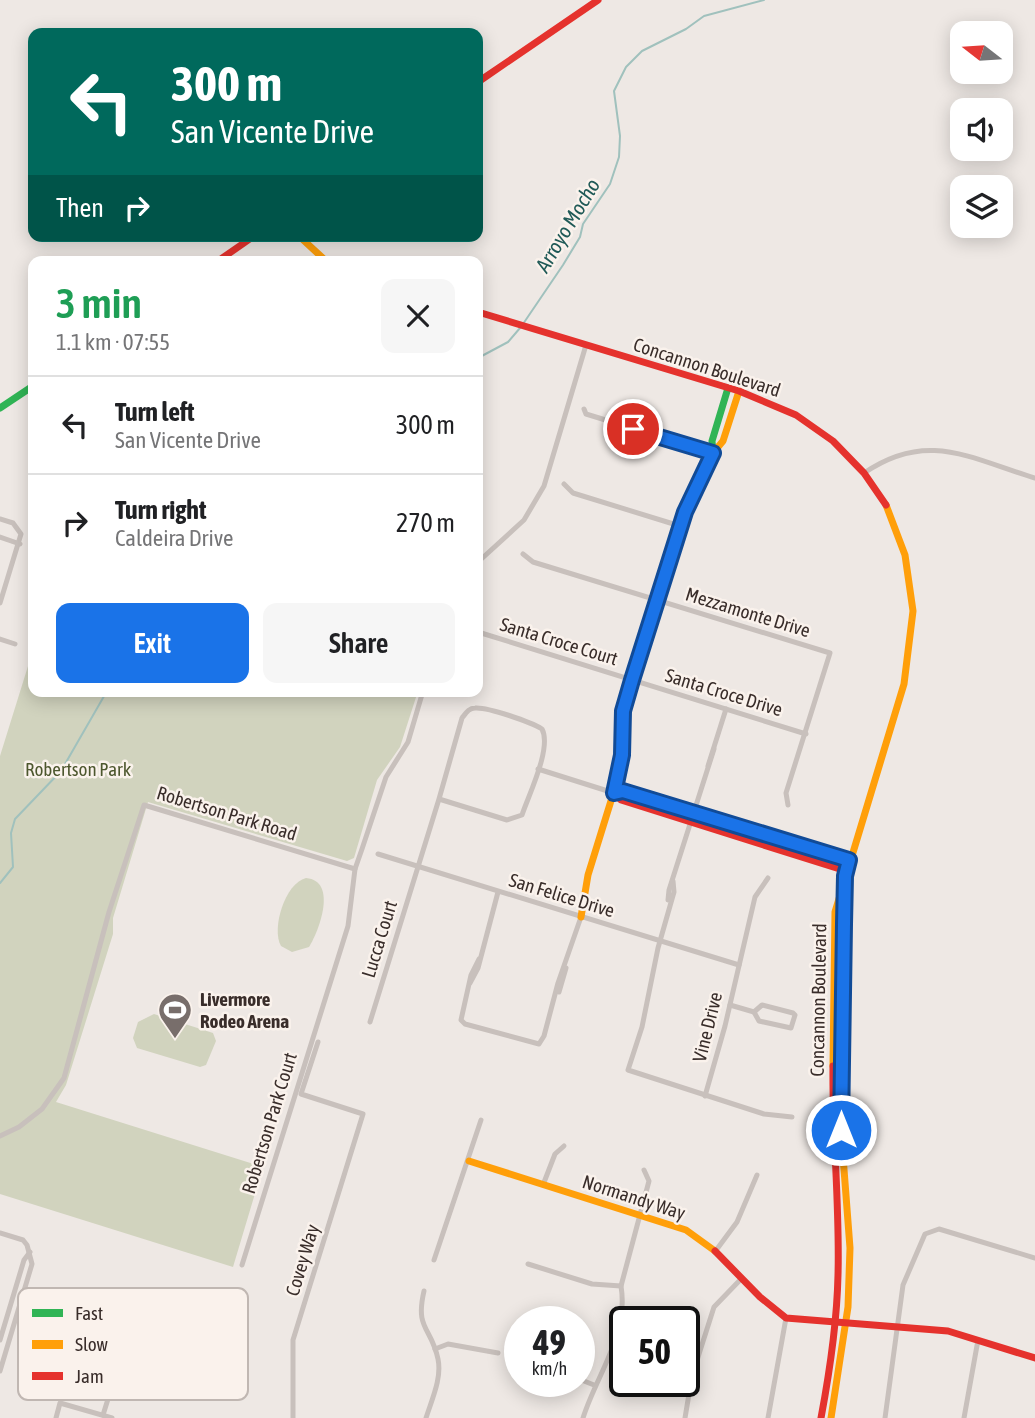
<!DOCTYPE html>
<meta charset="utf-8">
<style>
:root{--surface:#fff;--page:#f6f6f6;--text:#202124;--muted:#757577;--line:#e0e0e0;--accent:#1a73e8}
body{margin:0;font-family:"Asap Condensed",sans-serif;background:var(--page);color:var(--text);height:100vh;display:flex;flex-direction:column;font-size:26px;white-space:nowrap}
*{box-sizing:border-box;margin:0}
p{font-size:23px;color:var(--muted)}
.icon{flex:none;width:38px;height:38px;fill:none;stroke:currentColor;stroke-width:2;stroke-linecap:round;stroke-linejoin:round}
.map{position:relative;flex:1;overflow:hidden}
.drawer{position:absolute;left:28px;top:256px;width:455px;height:441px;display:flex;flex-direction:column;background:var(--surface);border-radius:14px;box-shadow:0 4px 18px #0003}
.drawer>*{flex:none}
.hud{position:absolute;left:28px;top:28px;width:455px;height:214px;border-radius:14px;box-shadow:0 4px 18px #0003;background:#00695c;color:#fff;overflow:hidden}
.needle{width:46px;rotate:287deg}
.fabs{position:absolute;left:950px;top:21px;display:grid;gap:14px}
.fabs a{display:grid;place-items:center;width:63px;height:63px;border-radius:14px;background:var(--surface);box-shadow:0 4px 18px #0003;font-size:35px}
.speed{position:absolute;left:504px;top:1306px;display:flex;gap:14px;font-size:35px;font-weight:700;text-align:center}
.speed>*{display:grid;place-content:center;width:91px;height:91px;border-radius:50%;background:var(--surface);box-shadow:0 4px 18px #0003;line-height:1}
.speed small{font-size:18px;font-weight:400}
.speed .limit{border:4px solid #111;border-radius:10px;background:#fff;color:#111}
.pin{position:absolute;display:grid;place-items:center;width:60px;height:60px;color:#fff;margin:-30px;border:4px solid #fff;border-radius:50%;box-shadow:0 2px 7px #0007}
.me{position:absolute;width:77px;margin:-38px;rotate:0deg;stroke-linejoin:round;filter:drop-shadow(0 0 5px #0008)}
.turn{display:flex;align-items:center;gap:24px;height:147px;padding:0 28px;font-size:32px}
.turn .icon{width:91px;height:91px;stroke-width:2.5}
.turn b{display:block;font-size:49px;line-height:60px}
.then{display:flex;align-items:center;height:66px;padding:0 28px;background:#0003;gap:14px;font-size:26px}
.round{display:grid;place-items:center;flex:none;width:74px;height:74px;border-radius:14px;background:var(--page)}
.head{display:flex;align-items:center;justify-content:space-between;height:119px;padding:0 28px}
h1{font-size:42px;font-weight:600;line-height:52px;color:#1e9e55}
.primary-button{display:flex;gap:14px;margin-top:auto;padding:14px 28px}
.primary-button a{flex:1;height:80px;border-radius:14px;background:var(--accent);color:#fff;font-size:28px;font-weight:600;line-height:80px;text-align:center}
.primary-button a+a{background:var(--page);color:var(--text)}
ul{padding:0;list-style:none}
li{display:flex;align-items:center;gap:21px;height:98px;padding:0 28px;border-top:2px solid var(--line)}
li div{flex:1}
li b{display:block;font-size:26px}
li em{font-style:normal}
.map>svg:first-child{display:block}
</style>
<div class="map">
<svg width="1035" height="1418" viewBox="0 0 1035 1418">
<rect width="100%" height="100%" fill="#eee8e4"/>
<!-- green -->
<g fill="#d1d3be">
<path d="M 33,650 L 33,691 L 418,691 L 400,747 L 377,780 L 354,858 L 347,861 L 148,802 L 113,918 L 113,934 L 66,1085 L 56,1102 L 263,1167 L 233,1267 L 0,1194 L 0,756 Z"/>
<path d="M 306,878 C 338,881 319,931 309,947 L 292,952 L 281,946 C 271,929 285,883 306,878 Z"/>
<path d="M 154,1014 L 213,1033 L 216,1041 L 206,1065 L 200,1067 L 137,1048 L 133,1038 L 138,1022 Z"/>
</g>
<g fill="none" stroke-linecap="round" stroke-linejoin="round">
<!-- stream -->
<g stroke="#a0c1bd" stroke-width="2">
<path d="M 523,324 L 563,265 L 580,237 L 583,224 L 610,184 L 619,157 L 620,136 L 614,91 L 626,67 L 642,51 L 686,29 L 704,16 L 764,0"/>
<path d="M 478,358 L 508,342 L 520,328"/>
<path d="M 0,883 L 13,867 L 11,833 L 15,819 L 61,771 L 107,691"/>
</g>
<!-- street -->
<g stroke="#c8c0bc" stroke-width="5">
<path d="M 584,409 L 586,414 L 713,453"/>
<path d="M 864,473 C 927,430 969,458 1035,478"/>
<path d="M 564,484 L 573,493 L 680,526"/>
<path d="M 0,519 L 13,523 L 21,534 L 0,603"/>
<path d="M 0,537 L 20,544"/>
<path d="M 523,554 L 533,562 L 830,653 L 786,793 L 788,805"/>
<path d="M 478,562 L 524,520 L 544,486 L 586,345"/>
<path d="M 478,632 L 806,734"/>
<path d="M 0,639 L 15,644"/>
<path d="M 708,766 L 726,709"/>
<path d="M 538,769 L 614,793"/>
<path d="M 378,854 L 739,965"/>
<path d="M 673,881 L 674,892 L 658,948 L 642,1027 L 628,1070 L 764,1114 L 792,1117"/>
<path d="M 668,900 L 669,890 L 714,749"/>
<path d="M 479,959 L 471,975 L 461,1020 L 465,1024 L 539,1044 L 544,1036 L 558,983 L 581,917"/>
<path d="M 470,983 L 478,968 L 498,892"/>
<path d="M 559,992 L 566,968"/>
<path d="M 730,1005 L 754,1012"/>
<path d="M 762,1005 L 793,1013 L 795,1015 L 791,1028 L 759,1021 L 754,1012 Z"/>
<path d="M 370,1022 L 439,799 L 507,820 L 522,815 C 529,794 552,748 542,729 C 531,722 488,707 475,708 C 469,708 466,713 462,718 L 439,799"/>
<path d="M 705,1096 L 725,1026 L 755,897 L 768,878"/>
<path d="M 0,1136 L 19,1127 L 42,1109 L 64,1078 L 109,912 L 144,805 L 355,869"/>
<path d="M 543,1185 L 555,1154 L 564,1146"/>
<path d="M 0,1233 L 23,1240 L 27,1245 L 32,1264 L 0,1371"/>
<path d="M 717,1249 L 737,1222 L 757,1175"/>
<path d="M 434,1260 L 481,1120"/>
<path d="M 528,1264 L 592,1284 L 621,1286"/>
<path d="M 242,1265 L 348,926 L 355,869 L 362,849 L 386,777 L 408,742 L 423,691"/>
<path d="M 424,1291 C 415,1330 431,1326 438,1359 C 442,1378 432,1399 426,1418"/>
<path d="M 0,1340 L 24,1260 L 30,1252"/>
<path d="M 435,1349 L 448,1344 L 498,1353"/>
<path d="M 579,1379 L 594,1385"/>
<path d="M 103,1415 L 138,1303 L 177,1314"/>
<path d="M 56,1418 L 60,1403 L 112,1418"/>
<path d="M 293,1418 L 293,1340 L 363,1114 L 301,1094 L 318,1042"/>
<path d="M 583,1418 C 597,1374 629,1334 621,1286 L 649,1181 L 644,1170"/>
<path d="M 685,1418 L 692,1376 L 714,1307 L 741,1279"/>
<path d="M 768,1418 L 786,1318"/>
<path d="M 885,1418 L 903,1285 L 925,1234 L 939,1229 L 1035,1258"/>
<path d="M 964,1418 L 978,1340"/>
</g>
<!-- fast -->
<g stroke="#30b455" stroke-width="7">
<path d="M 0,408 L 33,386"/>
<path d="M 713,452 L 712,441 L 728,388"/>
</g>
<!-- slow -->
<g stroke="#ff9f0a" stroke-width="7">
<path d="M 299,236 L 326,261"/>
<path d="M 614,793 L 623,791 L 849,860"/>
<path d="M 581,917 L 588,875 L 619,775 L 623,711 L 632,680 L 685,512 L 713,453 L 723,441 L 739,391"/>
<path d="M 833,1066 L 835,912 L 904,684 L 913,611 L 905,555 L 886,505"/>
<path d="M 469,1161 L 686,1230 L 715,1251"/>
<path d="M 831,1418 L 848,1307 L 850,1248 L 841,1130 L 845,884"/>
</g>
<!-- jam -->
<g stroke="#e5322d" stroke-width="7">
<path d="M 478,82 L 598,0"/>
<path d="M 218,261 L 254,236"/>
<path d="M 478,312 L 739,391 L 796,415 L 833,441 L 864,473 L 886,505"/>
<path d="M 614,793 L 621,800 L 846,871"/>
<path d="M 715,1251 L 760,1297 L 786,1318 L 948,1331 L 1035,1358"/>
<path d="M 821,1418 C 830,1370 837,1323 838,1275 C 840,1205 832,1136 833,1066"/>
</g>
</g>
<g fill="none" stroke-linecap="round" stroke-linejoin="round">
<!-- route casing -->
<g stroke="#114b97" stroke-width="18">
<path id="route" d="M 633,429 L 713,453 L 685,512 L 632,680 L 623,711 L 622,755 L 614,793 L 623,791 L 849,860 L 845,876 L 844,924 L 841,1130"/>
</g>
<!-- route -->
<use href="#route" stroke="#1a73e8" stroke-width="12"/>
</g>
<!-- icons -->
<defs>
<g id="stadium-pin" transform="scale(1.75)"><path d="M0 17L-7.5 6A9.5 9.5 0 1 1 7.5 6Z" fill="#786e6b" stroke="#faf2ec"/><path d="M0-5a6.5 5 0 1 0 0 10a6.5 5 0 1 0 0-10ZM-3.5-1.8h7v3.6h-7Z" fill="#fff"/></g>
</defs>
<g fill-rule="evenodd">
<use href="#stadium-pin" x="175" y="1010"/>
</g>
<g text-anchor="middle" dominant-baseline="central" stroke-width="5" stroke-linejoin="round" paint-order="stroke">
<!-- street labels -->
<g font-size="19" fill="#392d2a" stroke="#faf2ec">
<text transform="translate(707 367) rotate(18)">Concannon Boulevard</text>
<text transform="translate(748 612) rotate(17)">Mezzamonte Drive</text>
<text transform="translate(559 641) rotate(17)">Santa Croce Court</text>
<text transform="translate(724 692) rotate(17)">Santa Croce Drive</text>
<text transform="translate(227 813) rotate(17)">Robertson Park Road</text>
<text transform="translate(562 895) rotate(17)">San Felice Drive</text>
<text transform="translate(379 939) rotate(-73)">Lucca Court</text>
<text transform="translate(818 1000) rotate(-89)">Concannon Boulevard</text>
<text transform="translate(707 1027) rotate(-76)">Vine Drive</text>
<text transform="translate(269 1123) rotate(-73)">Robertson Park Court</text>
<text transform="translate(634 1197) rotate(18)">Normandy Way</text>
<text transform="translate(302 1260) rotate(-73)">Covey Way</text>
</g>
<!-- park labels -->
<g font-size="19" fill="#4d572e" stroke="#faf2ec">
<text x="78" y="769">Robertson Park</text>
</g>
<!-- poi labels -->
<g font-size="19" font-weight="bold" fill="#392d2a" stroke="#faf2ec" text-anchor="start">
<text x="200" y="999">Livermore<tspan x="200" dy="22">Rodeo Arena</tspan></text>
</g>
<!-- water labels -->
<g font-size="21" font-style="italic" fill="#205a57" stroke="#faf2ec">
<text transform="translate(567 225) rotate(-59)">Arroyo Mocho</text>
</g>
</g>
<!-- legend -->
<rect x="18" y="1288" width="230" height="112" rx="10" fill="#faf2ec" stroke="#c0b7b2" stroke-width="2"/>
<rect x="32" y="1309" width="31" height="8" fill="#30b455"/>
<rect x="32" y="1340" width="31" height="9" fill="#ff9f0a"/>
<rect x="32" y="1372" width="31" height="8" fill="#e5322d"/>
<g font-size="19" fill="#392d2a">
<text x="75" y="1320">Fast</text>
<text x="75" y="1351">Slow</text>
<text x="75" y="1383">Jam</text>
</g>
</svg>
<div class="fabs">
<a><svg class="needle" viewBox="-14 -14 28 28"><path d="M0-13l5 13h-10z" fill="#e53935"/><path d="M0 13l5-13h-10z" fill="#757577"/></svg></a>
<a><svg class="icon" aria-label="sound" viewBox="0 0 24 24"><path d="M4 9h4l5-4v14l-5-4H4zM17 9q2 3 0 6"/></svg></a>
<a><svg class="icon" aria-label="layers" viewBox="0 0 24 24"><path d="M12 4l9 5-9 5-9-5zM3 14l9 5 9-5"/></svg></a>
</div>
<div class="speed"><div>49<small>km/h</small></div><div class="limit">50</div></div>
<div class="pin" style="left:633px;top:429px;background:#d93025"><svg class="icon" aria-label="arrive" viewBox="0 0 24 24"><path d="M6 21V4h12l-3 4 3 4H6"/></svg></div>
<svg class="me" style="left:841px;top:1130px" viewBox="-20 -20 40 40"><circle r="17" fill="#1a73e8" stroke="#fff" stroke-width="3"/><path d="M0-11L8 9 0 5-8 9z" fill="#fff"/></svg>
<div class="hud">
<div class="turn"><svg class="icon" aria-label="left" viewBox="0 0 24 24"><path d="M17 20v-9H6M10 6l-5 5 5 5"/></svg><div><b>300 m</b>San Vicente Drive</div></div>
<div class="then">Then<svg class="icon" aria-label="right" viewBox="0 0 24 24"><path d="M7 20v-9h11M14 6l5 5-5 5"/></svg></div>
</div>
<section class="drawer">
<div class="head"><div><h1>3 min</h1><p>1.1 km · 07:55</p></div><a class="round"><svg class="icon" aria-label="close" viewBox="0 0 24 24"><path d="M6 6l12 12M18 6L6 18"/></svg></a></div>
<ul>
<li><svg class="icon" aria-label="left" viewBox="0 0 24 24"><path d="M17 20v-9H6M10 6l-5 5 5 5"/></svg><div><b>Turn left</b><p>San Vicente Drive</p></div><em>300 m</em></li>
<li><svg class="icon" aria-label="right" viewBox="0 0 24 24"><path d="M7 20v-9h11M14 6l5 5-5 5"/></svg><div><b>Turn right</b><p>Caldeira Drive</p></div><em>270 m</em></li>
</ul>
<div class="primary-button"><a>Exit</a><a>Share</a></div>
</section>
</div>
